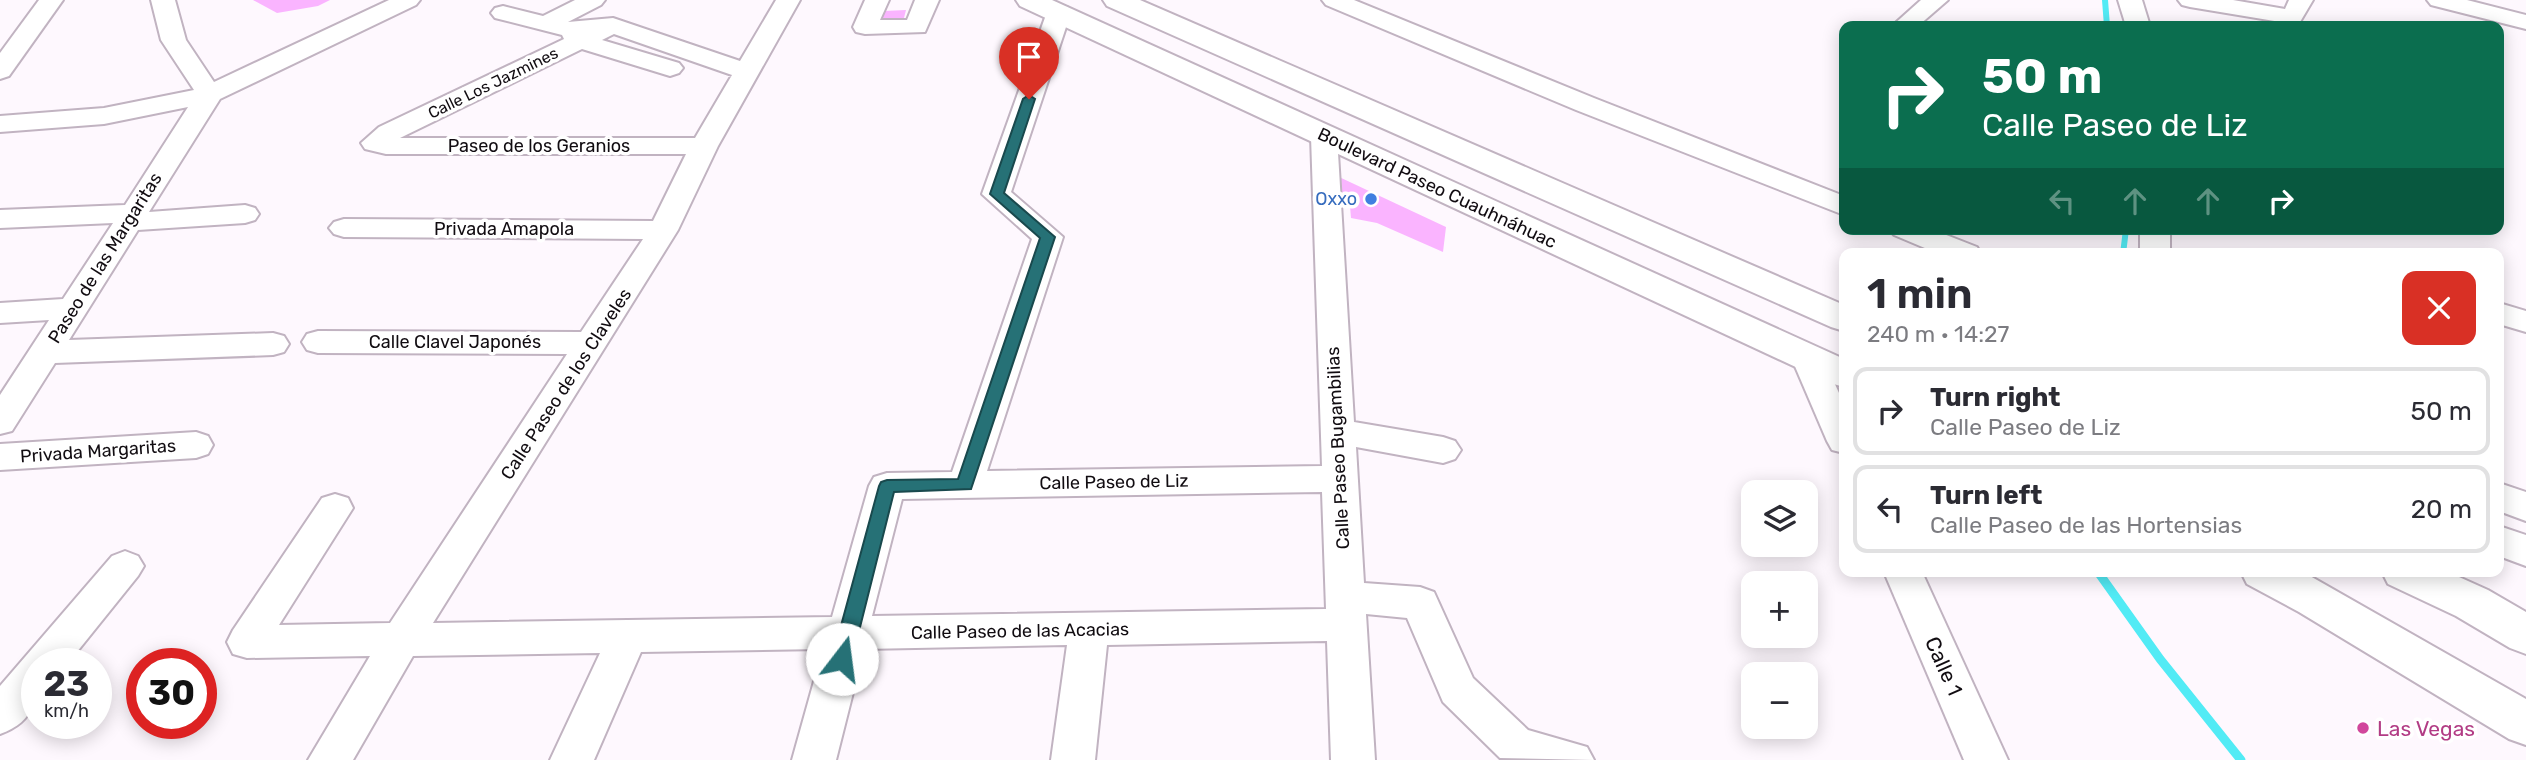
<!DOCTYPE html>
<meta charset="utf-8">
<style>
:root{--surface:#fff;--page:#f7f7f7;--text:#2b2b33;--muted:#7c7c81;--line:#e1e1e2}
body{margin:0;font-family:Rubik,sans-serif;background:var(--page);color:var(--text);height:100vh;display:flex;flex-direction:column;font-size:26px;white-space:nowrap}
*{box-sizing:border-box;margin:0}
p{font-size:23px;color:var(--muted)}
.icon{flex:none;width:38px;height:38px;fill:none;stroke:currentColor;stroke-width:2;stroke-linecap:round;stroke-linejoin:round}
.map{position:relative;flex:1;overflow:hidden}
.drawer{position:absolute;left:1839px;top:248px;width:665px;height:329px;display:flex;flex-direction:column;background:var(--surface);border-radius:14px;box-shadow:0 4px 18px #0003}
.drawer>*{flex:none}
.banner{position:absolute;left:1839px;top:21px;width:665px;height:214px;border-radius:14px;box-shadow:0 4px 18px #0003;background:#0b6e4f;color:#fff;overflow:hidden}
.fabs{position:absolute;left:1741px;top:480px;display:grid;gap:14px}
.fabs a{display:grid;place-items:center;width:77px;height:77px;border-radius:14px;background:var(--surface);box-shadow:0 4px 18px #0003;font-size:35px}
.speed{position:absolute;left:21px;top:648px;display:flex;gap:14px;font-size:35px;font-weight:700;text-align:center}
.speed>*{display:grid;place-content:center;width:91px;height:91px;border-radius:50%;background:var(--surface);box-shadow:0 4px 18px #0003;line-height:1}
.speed small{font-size:18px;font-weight:400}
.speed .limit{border:10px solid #d22;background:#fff;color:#111}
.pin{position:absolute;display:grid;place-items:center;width:60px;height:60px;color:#fff;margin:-72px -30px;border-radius:50% 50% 50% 0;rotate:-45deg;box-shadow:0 0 7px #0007}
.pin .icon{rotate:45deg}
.me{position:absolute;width:77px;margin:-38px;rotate:15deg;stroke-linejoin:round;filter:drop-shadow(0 0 5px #0008)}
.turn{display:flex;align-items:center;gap:24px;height:147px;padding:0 28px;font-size:32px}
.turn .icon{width:91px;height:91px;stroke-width:2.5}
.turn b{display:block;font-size:49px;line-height:60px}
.lanes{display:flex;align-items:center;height:66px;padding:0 28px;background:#0003;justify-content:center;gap:35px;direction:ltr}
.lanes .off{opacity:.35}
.round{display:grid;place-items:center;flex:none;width:74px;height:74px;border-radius:14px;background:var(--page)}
.summary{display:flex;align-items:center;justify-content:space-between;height:119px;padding:0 28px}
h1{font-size:42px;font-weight:600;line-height:52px}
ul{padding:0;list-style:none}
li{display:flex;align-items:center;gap:21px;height:88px;margin:0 14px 10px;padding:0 14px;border:4px solid var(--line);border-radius:14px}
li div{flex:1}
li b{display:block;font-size:26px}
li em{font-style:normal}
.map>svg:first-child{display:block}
</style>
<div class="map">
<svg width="2526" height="760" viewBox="0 0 2526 760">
<rect width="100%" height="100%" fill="#fef8fe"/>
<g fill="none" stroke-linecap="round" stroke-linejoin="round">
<!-- stream-far1 -->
<g stroke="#52ebf5" stroke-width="6">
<path d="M 2105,0 L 2107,26"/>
<path d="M 2123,254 L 2126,229"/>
</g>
<!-- stream -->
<path stroke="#52ebf5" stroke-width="9" d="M 2098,572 L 2160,659 L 2241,760"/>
</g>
<!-- building -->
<g fill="#fab4ff">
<path d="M 253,0 L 330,0 L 318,6 L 277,13 Z"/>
<path d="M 906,10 L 903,22 L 879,22 L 884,11 Z"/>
<path d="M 1337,176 L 1446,227 L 1443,252 L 1377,223 L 1351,218 L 1350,206 L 1339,200 Z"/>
</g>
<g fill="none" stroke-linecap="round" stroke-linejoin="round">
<!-- minor casing -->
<g stroke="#c1b3c1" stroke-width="4">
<g id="minor">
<path d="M 39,0 L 63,0 L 9,76 L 0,79 L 0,53 Z"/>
<path d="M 151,0 L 175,0 L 186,40 L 214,82 L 389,0 L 420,0 L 416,5 L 220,99 L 149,212 L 245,205 L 255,208 L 259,214 L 255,220 L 245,223 L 138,230 L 69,340 L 273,333 L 284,336 L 289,344 L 284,352 L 273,355 L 55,363 L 12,431 L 0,434 L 0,395 L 49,320 L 0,323 L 0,303 L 63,299 L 113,223 L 0,228 L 0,210 L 125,205 L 188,107 L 104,124 L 0,132 L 0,116 L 104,108 L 194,90 L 161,40 Z"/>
<path d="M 575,0 L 605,0 L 601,5 L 568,22 L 613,18 L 740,61 L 776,0 L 800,0 L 718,146 L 678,230 L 433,623 L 832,617 L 869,486 L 874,477 L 887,473 L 952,472 L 1032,239 L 982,194 L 1047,12 L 1051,7 L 1067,7 L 1071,12 L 1011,192 L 1063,237 L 987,471 L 1322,466 L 1311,136 L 1314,130 L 1324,128 L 1334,130 L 1337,136 L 1354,422 L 1443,437 L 1455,441 L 1461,450 L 1455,459 L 1443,463 L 1356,447 L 1364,583 L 1420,587 L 1434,592 L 1473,678 L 1528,730 L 1587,747 L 1594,760 L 1500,758 L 1443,702 L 1407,618 L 1366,614 L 1375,760 L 1331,760 L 1327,641 L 1107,645 L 1095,760 L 1051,760 L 1067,645 L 864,649 L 836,760 L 792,760 L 823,649 L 641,652 L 594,760 L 550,760 L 600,653 L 413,656 L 353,760 L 308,760 L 370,656 L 247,658 L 233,654 L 227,642 L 233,630 L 322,498 L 335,494 L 348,498 L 353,508 L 279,625 L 390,623 L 567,354 L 318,353 L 307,350 L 302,342 L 307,334 L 318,331 L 581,332 L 643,239 L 344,237 L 334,234 L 329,228 L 334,222 L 344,219 L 653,221 L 686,154 L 386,154 L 365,149 L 361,143 L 379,127 L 564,39 L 562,35 L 495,18 L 491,13 L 495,8 L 503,6 L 543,16 ZM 614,34 L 732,75 L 695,138 L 400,138 L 582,49 L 670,76 L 679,73 L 683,68 L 679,63 L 602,40 ZM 1322,492 L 1326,609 L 872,616 L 902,499 Z"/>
<path d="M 865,0 L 889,0 L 880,20 L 907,20 L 915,0 L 939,0 L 925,32 L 865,34 L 856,32 L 853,27 Z"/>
<path d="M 1322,0 L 1354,0 L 1594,98 L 1844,196 L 1844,215 L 1576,110 L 1326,5 Z"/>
<path d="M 1921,0 L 1948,0 L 1918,26 L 1892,26 Z"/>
<path d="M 2118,0 L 2142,0 L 2150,26 L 2126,26 Z"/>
<path d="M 2178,0 L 2233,0 L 2285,9 L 2289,0 L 2313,0 L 2300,22 L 2292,24 L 2190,7 L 2182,5 Z"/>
<path d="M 2427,0 L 2467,0 L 2526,15 L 2526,29 L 2431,5 Z"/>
<path d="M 1889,229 L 1931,229 L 1977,247 L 1981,254 L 1939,254 L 1894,235 Z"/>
<rect x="2140" y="229" width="30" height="25"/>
<path d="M 2499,303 L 2526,311 L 2526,332 L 2499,324 Z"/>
<path d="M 1807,346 L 1819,349 L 1844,404 L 1844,453 L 1832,450 L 1827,441 L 1791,357 L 1795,349 Z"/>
<path d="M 196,432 L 208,436 L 213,445 L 208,454 L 196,458 L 0,470 L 0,444 Z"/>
<path d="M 2499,483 L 2526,492 L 2526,521 L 2499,511 Z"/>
<path d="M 2499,526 L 2526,535 L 2526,566 L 2499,556 Z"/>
<path d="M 125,551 L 138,556 L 144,566 L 138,576 L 68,663 L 37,663 C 37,697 37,721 0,734 L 0,686 L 112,556 Z"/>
<path d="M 1884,572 L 1922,572 L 2008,760 L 1964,760 Z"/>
</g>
</g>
<!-- major casing -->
<g stroke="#c1b3c1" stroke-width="4">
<g id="major">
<path d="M 1016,0 L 1052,0 L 1844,359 L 1844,387 L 1830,383 L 1020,6 Z"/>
<path d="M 1103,0 L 1140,0 L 1844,305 L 1844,331 L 1831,327 L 1107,6 Z"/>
<path d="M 2241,572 L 2303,572 L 2526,699 L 2526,745 L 2509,739 L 2299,612 L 2247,584 Z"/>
<path d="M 2382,572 L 2448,572 L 2488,590 L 2526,612 L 2526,654 L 2510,648 L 2456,616 L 2388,584 Z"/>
</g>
</g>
<!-- minor -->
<use href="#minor" fill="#fff" fill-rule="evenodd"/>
<!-- major -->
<use href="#major" fill="#fff" fill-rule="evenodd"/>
</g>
<!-- route -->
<path fill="#267176" stroke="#19494d" stroke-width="2" d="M 1029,95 L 1035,99 L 1004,193 L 1055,237 L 971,489 L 894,492 L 852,659 L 849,665 L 842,667 L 835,665 L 832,659 L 879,486 L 881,482 L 887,480 L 958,479 L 1040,238 L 990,194 L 1023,99 Z"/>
<!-- markers -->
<circle fill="#3f7fe0" stroke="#fff" stroke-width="2.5" cx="1371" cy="199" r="7"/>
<circle fill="#d1479c" stroke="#fff" stroke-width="2.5" cx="2363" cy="728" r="7"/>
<g text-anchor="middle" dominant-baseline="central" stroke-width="7" stroke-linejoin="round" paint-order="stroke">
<!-- far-street labels -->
<g font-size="16" fill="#110c11" stroke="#fff">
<text transform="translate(493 83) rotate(-26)">Calle Los Jazmines</text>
</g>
<!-- street labels -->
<g font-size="18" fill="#110c11" stroke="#fff">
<text x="539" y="146">Paseo de los Geranios</text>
<text transform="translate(1437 188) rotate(25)">Boulevard Paseo Cuauhnáhuac</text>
<text x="504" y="229">Privada Amapola</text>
<text transform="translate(105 258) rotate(-58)">Paseo de las Margaritas</text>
<text x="455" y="342">Calle Clavel Japonés</text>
<text transform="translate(566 384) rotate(-57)">Calle Paseo de los Claveles</text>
<text transform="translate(1338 448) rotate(-93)">Calle Paseo Bugambilias</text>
<text transform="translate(98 451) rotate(-4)">Privada Margaritas</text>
<text transform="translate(1114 482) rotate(-1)">Calle Paseo de Liz</text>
<text transform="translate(1020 631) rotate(-1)">Calle Paseo de las Acacias</text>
</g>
<!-- shop labels -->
<g font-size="18" fill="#366cbe" stroke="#fff" text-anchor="end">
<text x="1357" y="199">Oxxo</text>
</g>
<!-- near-street labels -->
<g font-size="21" fill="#110c11" stroke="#fff">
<text transform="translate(1944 666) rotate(66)">Calle 1</text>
</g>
<!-- near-hotel labels -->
<g font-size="21" fill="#b23c85" stroke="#fff" text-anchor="start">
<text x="2377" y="728">Las Vegas</text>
</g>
</g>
</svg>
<div class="fabs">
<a><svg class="icon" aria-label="layers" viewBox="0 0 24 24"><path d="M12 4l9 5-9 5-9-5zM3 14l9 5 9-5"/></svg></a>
<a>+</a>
<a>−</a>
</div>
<div class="speed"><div>23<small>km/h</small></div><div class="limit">30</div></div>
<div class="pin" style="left:1029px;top:99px;background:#d93025"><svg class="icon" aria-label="arrive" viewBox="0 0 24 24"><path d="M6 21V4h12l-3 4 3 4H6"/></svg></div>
<svg class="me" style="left:842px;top:659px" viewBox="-20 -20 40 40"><circle r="19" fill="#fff"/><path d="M0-13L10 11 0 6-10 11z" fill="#267176"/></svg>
<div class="banner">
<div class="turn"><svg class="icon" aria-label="right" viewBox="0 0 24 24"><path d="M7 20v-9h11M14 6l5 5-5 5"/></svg><div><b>50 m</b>Calle Paseo de Liz</div></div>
<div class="lanes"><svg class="icon off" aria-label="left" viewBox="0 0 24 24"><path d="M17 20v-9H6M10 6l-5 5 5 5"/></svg><svg class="icon off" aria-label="ahead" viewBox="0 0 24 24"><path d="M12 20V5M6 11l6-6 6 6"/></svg><svg class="icon off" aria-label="ahead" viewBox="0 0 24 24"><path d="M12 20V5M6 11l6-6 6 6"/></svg><svg class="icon" aria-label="right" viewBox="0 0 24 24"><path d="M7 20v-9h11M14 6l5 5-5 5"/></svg></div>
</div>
<section class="drawer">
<div class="summary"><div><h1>1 min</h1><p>240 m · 14:27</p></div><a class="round" style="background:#d93025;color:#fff"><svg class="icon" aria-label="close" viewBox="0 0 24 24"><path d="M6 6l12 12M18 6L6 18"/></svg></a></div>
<ul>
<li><svg class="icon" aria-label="right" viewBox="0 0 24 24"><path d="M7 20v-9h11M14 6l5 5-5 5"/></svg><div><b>Turn right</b><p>Calle Paseo de Liz</p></div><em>50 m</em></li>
<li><svg class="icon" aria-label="left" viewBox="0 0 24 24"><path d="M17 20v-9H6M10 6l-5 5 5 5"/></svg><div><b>Turn left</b><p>Calle Paseo de las Hortensias</p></div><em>20 m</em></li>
</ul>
</section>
</div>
